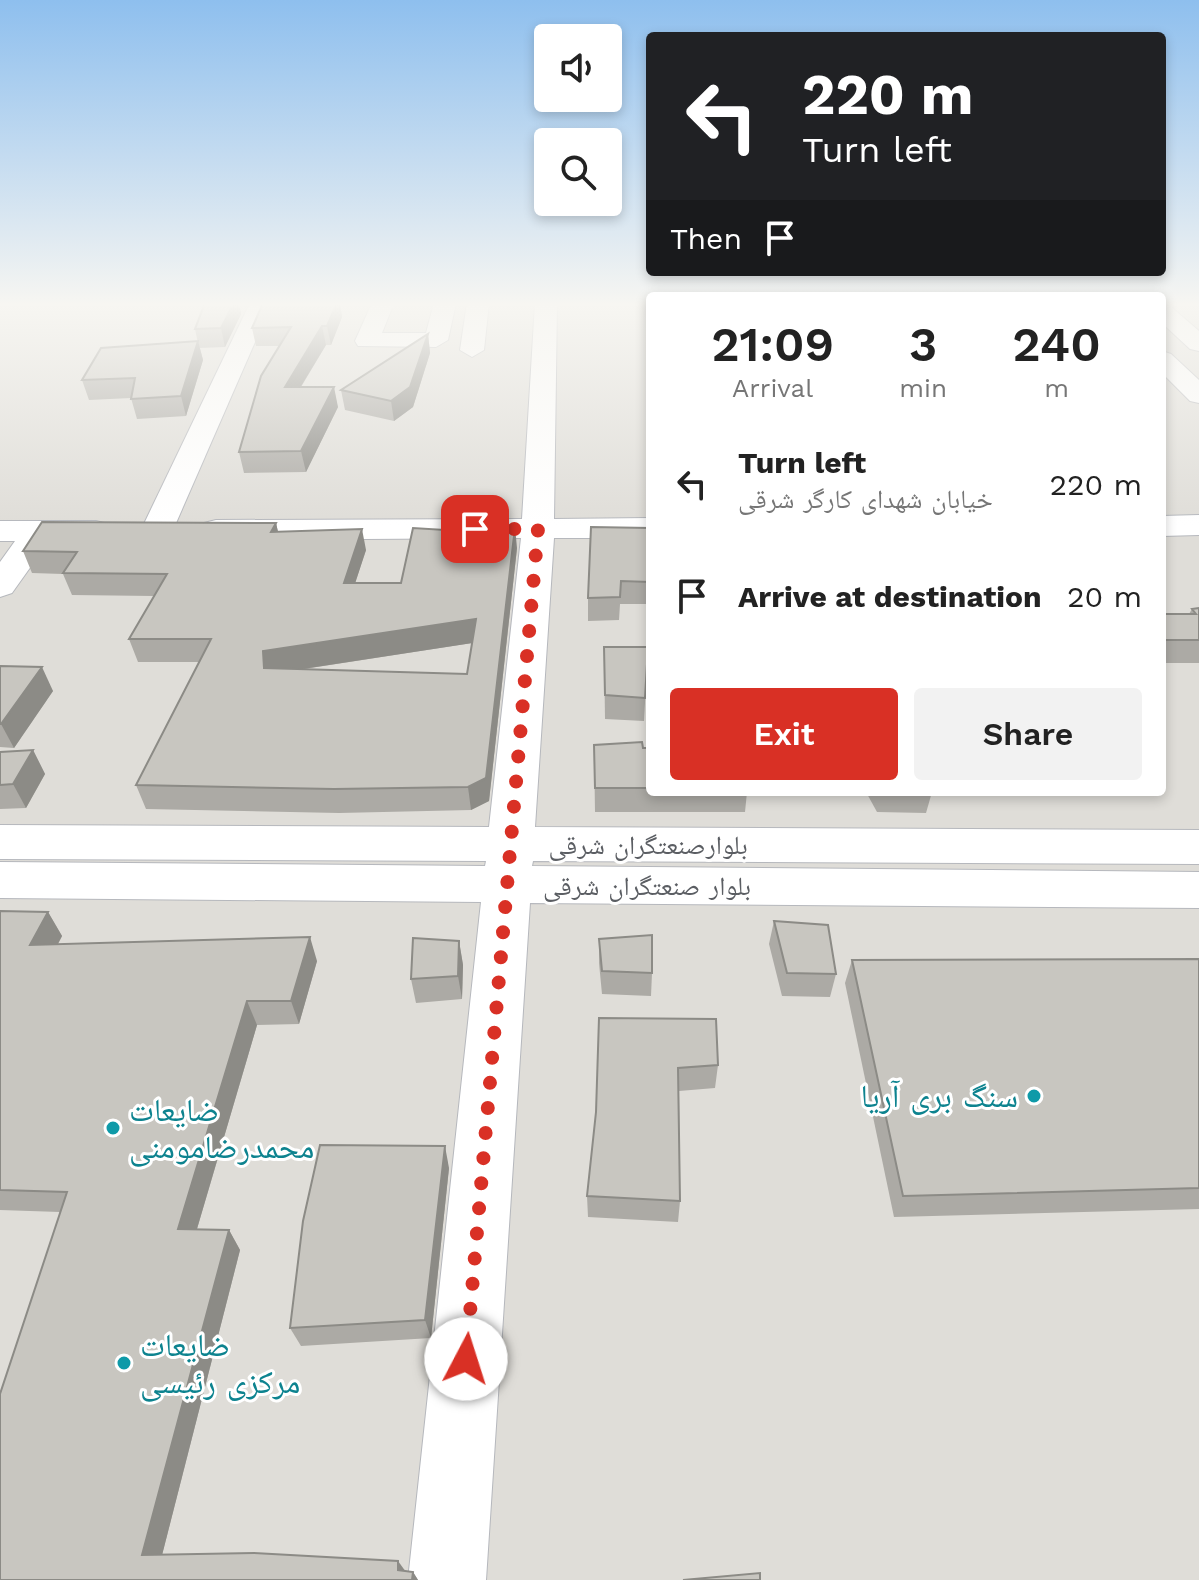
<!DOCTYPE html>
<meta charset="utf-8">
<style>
:root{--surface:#fff;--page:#f2f2f2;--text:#222;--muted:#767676;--accent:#d93025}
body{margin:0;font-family:"Work Sans","Noto Naskh Arabic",sans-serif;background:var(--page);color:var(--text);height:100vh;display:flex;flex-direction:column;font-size:30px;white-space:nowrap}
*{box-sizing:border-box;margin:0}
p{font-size:26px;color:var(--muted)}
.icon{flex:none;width:44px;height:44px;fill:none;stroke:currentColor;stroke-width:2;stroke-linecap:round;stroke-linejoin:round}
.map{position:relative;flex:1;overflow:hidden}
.drawer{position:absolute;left:646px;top:292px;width:520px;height:504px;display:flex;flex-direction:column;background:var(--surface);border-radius:8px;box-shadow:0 4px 12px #0003}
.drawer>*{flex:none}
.banner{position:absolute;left:646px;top:32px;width:520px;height:244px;border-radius:8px;box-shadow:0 4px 12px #0003;background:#202124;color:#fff;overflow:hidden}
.buttons{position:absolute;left:534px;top:24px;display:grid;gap:16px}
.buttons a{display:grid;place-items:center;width:88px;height:88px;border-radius:8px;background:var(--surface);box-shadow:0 4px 12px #0003;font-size:40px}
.pin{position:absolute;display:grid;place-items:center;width:68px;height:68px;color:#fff;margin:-34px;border-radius:16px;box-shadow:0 4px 12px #0006}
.me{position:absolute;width:88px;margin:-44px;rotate:5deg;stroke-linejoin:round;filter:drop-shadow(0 0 6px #0008)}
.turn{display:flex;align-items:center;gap:28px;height:168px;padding:0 24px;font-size:36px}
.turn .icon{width:104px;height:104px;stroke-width:2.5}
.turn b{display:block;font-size:56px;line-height:68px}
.then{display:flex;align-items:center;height:76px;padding:0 24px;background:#0003;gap:16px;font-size:30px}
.eta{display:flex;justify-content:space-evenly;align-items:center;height:136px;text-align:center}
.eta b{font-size:48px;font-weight:600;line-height:56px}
.action{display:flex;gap:16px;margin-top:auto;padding:16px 24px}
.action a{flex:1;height:92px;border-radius:8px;background:var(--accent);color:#fff;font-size:32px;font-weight:600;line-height:92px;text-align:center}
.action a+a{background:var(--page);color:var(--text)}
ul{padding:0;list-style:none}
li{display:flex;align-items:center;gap:24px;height:112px;padding:0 24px}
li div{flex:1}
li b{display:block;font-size:30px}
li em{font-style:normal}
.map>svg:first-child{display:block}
</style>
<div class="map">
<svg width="1199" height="1580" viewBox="0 0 1199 1580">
<rect width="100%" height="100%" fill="#edebe3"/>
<!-- industrial -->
<path fill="#dfddd8" d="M 0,303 L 650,303 L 650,792 L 1162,792 L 1162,303 L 1199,303 L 1199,1580 L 0,1580 Z"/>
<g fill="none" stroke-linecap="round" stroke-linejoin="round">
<!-- minor casing -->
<g stroke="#b6b8bd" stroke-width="2">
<g id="minor">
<path d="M 250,303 L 272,303 L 173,530 L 169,537 L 157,540 L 145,537 L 141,530 Z"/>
<path d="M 372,303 L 394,303 L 382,333 L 426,333 L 434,303 L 456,303 L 448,340 L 436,347 L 358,346 L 355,341 Z"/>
<path d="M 467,303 L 489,303 L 484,350 L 472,357 L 460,350 Z"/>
<path d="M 535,303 L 557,303 L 554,519 L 650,518 L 650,538 L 554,538 L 535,827 L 1199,830 L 1199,864 L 533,861 L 532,866 L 1199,872 L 1199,908 L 530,903 L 486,1580 L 408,1580 L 481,902 L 0,898 L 0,862 L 485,866 L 486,861 L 0,859 L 0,825 L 489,827 L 521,538 L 216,540 L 204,537 L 200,530 L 204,523 L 216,520 L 522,519 Z"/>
<path d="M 1162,304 L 1170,306 L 1199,331 L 1199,351 L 1190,349 L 1162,323 Z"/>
<path d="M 1162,351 L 1171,354 L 1199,380 L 1199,403 L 1190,401 L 1162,373 Z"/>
<path d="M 1199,515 L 1199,535 L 1162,536 L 1162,516 Z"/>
<path d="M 0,521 L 96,521 L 108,524 L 112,531 L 108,538 L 49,541 L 12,593 L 0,597 L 0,562 L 15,541 L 0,541 Z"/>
</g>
</g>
<!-- minor -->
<use href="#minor" fill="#fff" fill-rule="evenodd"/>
</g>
<!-- wall -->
<g fill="#acaaa5" fill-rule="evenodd">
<path d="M 205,303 L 239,303 L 241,314 L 225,347 L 199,348 L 195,329 Z"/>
<path d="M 263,303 L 340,303 L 342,317 L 331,345 L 326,345 L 301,387 L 338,407 L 306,472 L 244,473 L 239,452 L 279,346 L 256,346 L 252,328 Z"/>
<path d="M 428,334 L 430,353 L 413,407 L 394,421 L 345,410 L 341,390 Z"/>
<path d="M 198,341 L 203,360 L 186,416 L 137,419 L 131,398 L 89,400 L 82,380 Z"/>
<path d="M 276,523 L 278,532 L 366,550 L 355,583 L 401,583 L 517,548 L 489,801 L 471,810 L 339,813 L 146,809 L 136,785 L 199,662 L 138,662 L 129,639 L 154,596 L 72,595 L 63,574 L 32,573 L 23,551 ZM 472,643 L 467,674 L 304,669 Z"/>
<path d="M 650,528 L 650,604 L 620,604 L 619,620 L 588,621 L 588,598 Z"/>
<path d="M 1199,608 L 1199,663 L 1162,663 L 1162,614 L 1189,614 L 1192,609 Z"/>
<path d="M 604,647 L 648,647 L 644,721 L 605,719 Z"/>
<path d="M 0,666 L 53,691 L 14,748 L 0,747 Z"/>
<path d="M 594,745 L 650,748 L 650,792 L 747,792 L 745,812 L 595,812 Z"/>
<path d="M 33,750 L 45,774 L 26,808 L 0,809 L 0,752 Z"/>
<path d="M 866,792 L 932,792 L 926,813 L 877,812 Z"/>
<path d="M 0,911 L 48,912 L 62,936 L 58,944 L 317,961 L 299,1024 L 257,1025 L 197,1229 L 229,1230 L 240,1250 L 162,1555 L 413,1572 L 418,1580 L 0,1580 L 60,1212 L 0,1210 Z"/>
<path d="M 774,921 L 836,974 L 830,997 L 782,996 L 769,944 Z"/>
<path d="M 599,939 L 652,973 L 651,996 L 602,994 L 599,963 Z"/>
<path d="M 459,941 L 463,965 L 462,999 L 416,1003 L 411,979 Z"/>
<path d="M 1199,959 L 1199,1209 L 894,1217 L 845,983 L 852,960 Z"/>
<path d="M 599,1018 L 718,1065 L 715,1088 L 679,1091 L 680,1201 L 678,1222 L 588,1217 L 587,1196 L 596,1112 Z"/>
<path d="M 449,1168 L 431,1338 L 301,1346 L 290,1328 Z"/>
</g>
<!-- shaded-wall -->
<g fill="#8c8b86">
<path d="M 234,303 L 239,303 L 241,314 L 225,347 L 221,328 Z"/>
<path d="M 337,303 L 340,303 L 342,317 L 331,345 L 327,326 Z"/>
<path d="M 322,326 L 326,345 L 289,406 L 285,387 Z"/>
<path d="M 428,334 L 430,353 L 413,407 L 394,421 L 391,401 Z"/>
<path d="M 198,341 L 203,360 L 186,416 L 181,396 Z"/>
<path d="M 334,387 L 338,407 L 306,472 L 301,451 Z"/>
<path d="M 276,523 L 281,545 L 271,532 Z"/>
<path d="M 515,527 L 517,548 L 489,801 L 471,810 L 468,787 Z"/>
<path d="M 362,529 L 366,550 L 348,605 L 344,583 Z"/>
<path d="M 476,619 L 479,642 L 270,674 L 264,668 L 263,651 Z"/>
<path d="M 42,667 L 53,691 L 14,748 L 1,724 Z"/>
<path d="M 33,750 L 45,774 L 26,808 L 13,784 Z"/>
<path d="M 48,912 L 62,936 L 45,968 L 30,945 Z"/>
<path d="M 310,937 L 317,961 L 299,1024 L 291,1001 Z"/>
<path d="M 459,941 L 463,965 L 462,999 L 458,976 Z"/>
<path d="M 247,1001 L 257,1025 L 191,1249 L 178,1229 Z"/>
<path d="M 445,1146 L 449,1168 L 431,1338 L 425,1320 Z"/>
<path d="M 229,1230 L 240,1250 L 159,1567 L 142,1555 Z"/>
<path d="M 398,1561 L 406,1572 L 398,1570 Z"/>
<path d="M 413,1572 L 418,1580 L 412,1580 Z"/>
</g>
<!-- building -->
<g fill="#c8c6c0" stroke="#8c8b86" stroke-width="2" fill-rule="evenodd">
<path d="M 205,303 L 234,303 L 221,328 L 195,329 Z"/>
<path d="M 263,303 L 337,303 L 327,326 L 322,326 L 285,387 L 334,387 L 301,451 L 239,452 L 261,376 L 291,327 L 252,328 Z"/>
<path d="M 428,334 L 410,387 L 391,401 L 341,390 Z"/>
<path d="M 198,341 L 181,396 L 131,399 L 135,378 L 82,380 L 101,348 Z"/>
<path d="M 42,522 L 276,523 L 271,532 L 362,529 L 344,583 L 401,583 L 413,528 L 461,531 L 462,527 L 515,527 L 486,778 L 468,787 L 334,789 L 136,785 L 211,639 L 129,639 L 167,574 L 63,573 L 77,552 L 23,551 ZM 476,619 L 467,674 L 264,668 L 263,651 Z"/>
<path d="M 591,527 L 650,528 L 650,582 L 621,581 L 620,597 L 588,598 Z"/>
<path d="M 1199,608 L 1199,640 L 1162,640 L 1162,614 L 1196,614 L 1192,609 Z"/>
<path d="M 604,647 L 648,647 L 645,698 L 605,695 Z"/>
<path d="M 0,666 L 42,667 L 1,724 L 0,724 Z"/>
<path d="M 642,742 L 643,748 L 650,748 L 650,788 L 595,788 L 594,745 Z"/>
<path d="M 33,750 L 13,784 L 0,785 L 0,752 Z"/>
<path d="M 0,911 L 48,912 L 30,945 L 310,937 L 291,1001 L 247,1001 L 178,1229 L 229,1230 L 142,1555 L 254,1553 L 398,1561 L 398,1570 L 413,1572 L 412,1580 L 0,1580 L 0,1394 L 67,1192 L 0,1190 Z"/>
<path d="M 774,921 L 828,925 L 836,974 L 787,973 Z"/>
<path d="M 652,935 L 652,973 L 602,971 L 599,939 Z"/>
<path d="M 413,938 L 459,941 L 458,976 L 411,979 Z"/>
<path d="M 1199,959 L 1199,1188 L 903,1196 L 852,960 Z"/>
<path d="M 599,1018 L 716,1019 L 718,1065 L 678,1068 L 680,1201 L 587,1196 L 596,1112 Z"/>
<path d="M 320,1145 L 445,1146 L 425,1320 L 290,1328 L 303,1221 Z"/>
<path d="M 760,1573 L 760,1580 L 683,1580 Z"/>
</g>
<!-- sky -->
<linearGradient id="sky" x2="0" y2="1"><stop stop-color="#8ebfee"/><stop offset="0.58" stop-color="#f7f6f2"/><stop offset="1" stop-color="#f7f6f2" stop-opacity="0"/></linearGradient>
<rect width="1199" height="525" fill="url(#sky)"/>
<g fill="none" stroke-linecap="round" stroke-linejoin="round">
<!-- route -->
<path stroke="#d93025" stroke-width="14" stroke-dasharray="0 25.2" d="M 466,1359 L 538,529 L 475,529"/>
</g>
<!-- markers -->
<g fill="#0f9aa8" stroke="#fff" stroke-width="3">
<circle cx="1034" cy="1096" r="8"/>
<circle cx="113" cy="1128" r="8"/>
<circle cx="124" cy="1363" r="8"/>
</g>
<g text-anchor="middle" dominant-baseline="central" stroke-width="6" stroke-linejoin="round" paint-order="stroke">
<!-- street labels -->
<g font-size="26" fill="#5b5e63" stroke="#fff">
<text x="648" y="845">بلوارصنعتگران شرقی</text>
<text x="647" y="886">بلوار صنعتگران شرقی</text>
</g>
<!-- near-culture labels -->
<g font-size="32" fill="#0d838f" stroke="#fff" text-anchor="start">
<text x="1018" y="1096" text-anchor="end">سنگ بری آریا</text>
<text x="129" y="1110">ضایعات<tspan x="129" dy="37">محمدرضامومنی</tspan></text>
<text x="140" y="1345">ضایعات<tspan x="140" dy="37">مرکزی رئیسی</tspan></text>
</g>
</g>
</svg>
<div class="buttons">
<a><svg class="icon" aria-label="sound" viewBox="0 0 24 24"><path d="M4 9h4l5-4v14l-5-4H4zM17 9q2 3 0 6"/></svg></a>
<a><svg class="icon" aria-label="search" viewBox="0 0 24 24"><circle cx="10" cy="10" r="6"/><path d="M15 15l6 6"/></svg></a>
</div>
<div class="pin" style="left:475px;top:529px;background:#d93025"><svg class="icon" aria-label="arrive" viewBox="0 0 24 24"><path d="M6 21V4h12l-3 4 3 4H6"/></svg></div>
<svg class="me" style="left:466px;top:1359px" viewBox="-20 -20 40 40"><circle r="19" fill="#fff"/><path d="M0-13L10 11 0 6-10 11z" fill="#d93025"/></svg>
<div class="banner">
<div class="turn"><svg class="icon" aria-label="left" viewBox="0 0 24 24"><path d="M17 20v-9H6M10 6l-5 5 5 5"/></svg><div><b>220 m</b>Turn left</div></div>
<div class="then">Then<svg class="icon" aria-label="arrive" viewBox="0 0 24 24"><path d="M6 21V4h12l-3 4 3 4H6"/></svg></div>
</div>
<section class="drawer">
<div class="eta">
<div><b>21:09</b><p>Arrival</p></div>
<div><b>3</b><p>min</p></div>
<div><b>240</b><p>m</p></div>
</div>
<ul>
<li><svg class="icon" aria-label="left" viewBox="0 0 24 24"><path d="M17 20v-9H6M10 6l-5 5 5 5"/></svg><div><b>Turn left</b><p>خیابان شهدای کارگر شرقی</p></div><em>220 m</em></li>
<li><svg class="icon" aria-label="arrive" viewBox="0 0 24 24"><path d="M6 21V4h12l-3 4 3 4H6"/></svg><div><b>Arrive at destination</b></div><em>20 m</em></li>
</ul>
<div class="action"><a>Exit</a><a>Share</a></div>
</section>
</div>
